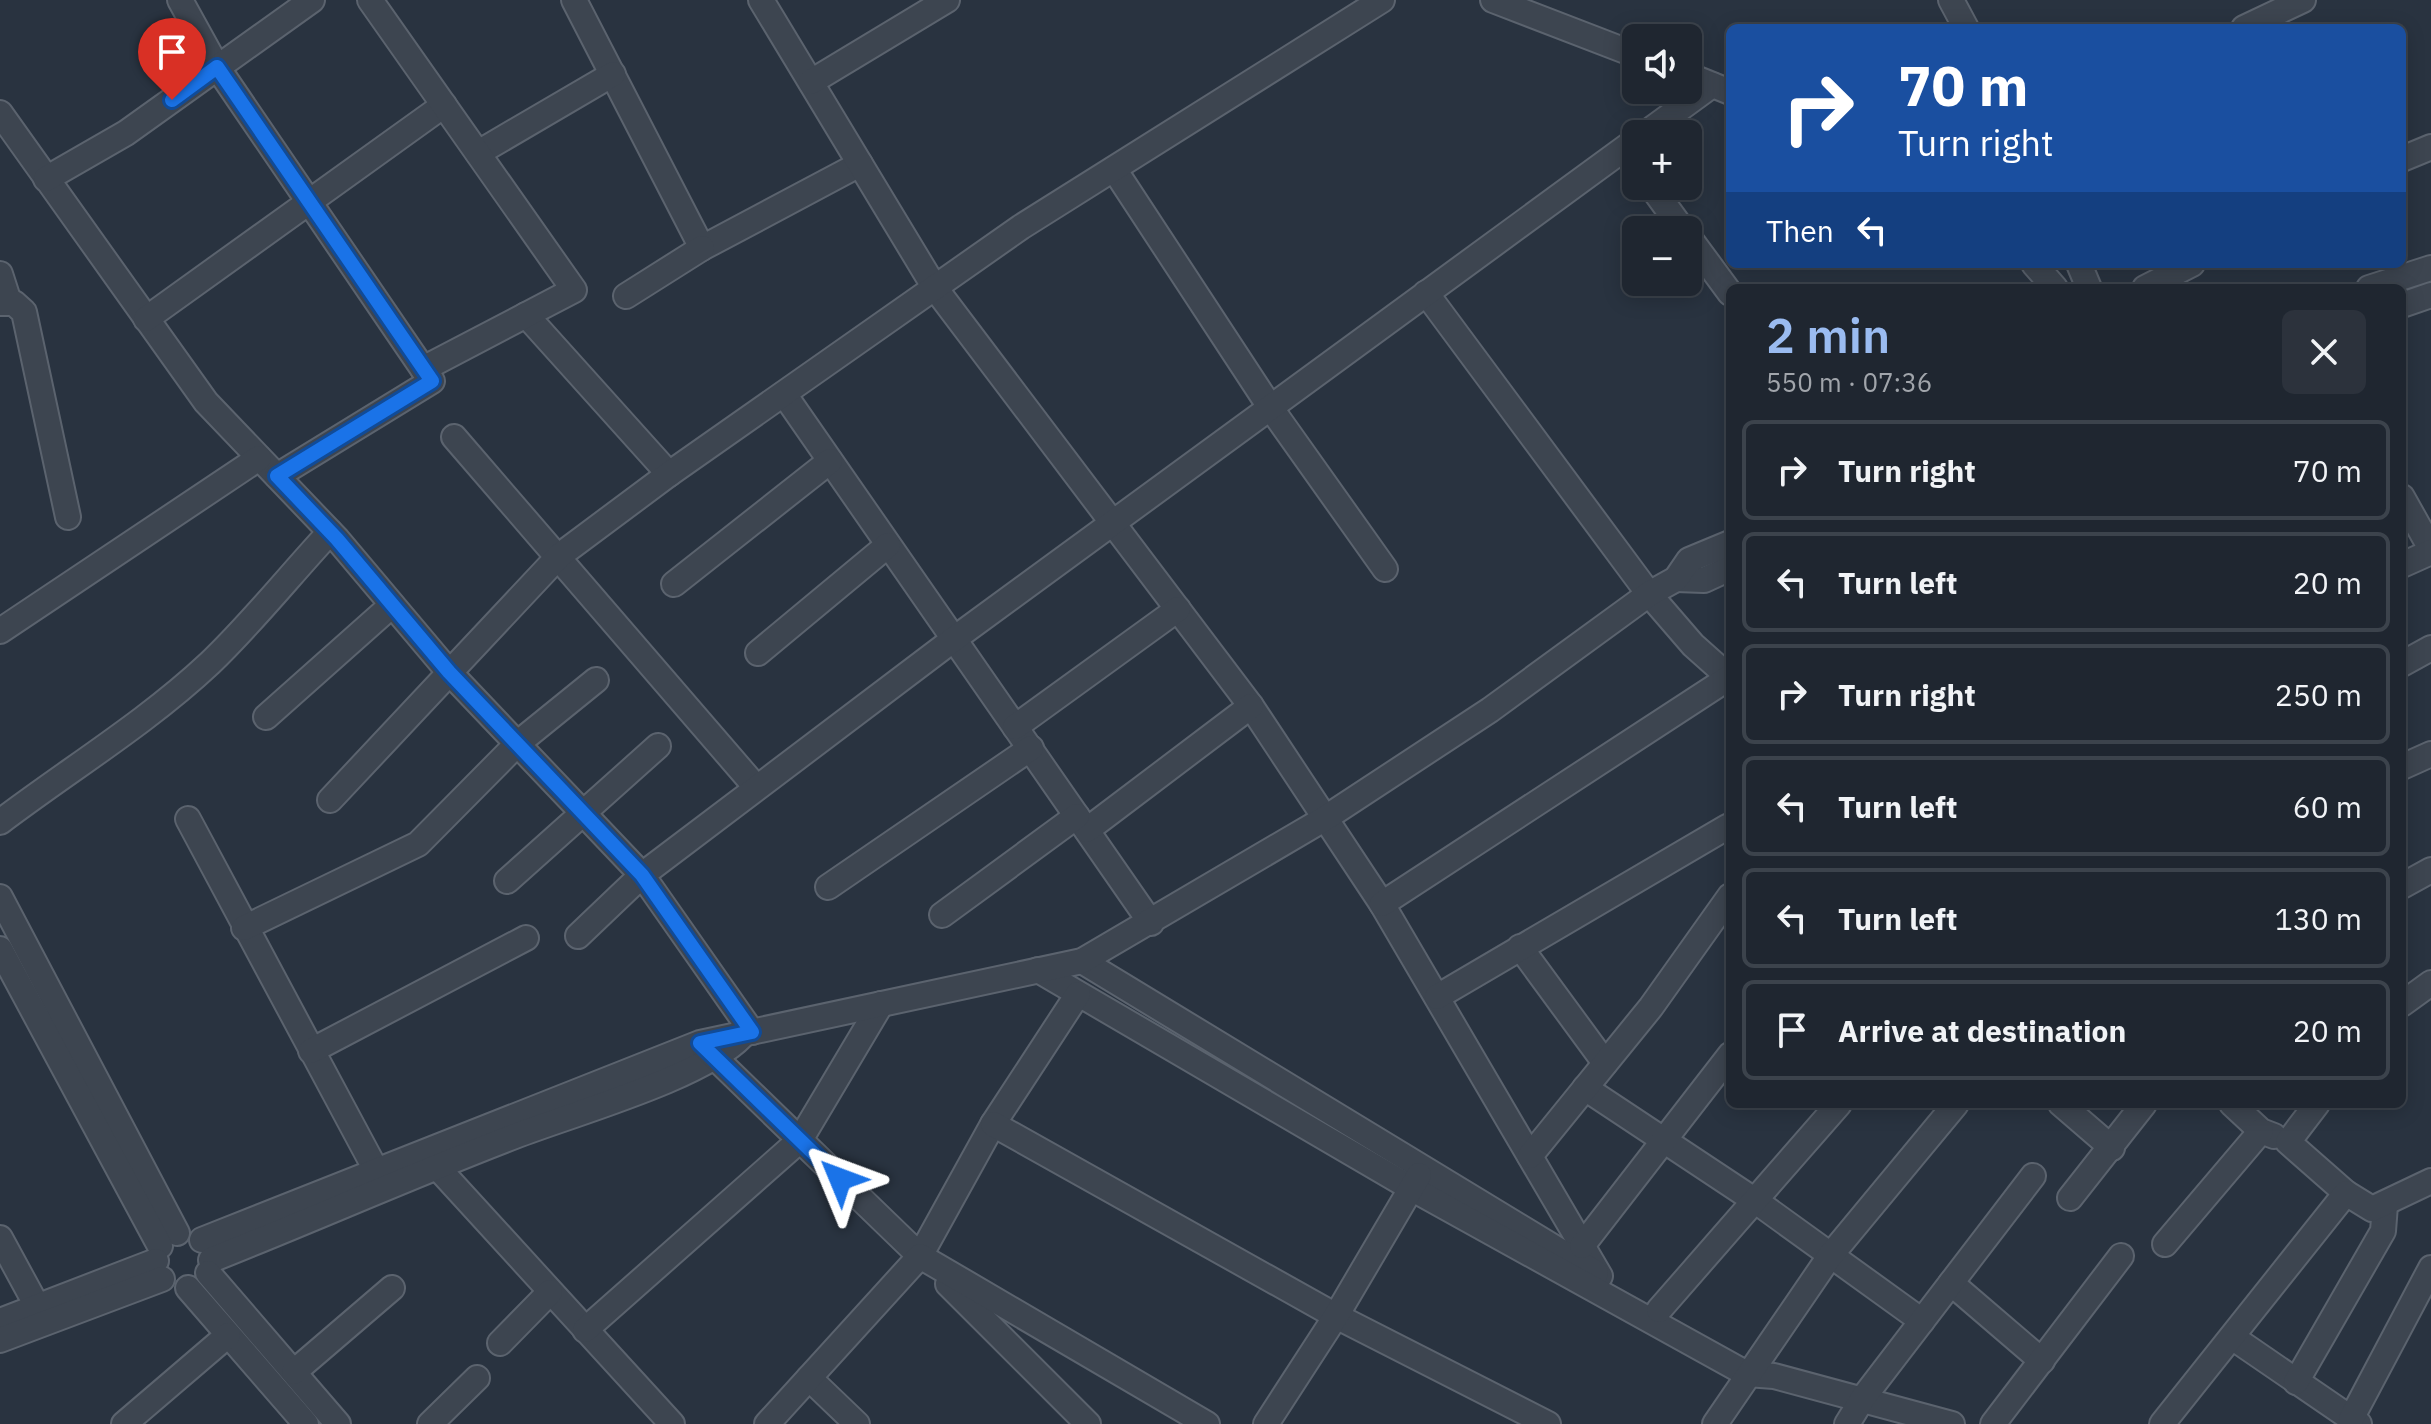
<!DOCTYPE html>
<meta charset="utf-8">
<style>
:root{--surface:#1f2630;--page:#2c323c;--text:#f1f3f6;--muted:#a1a5ab;--line:#3c434c;--accent:#9abbf0}
body{margin:0;font-family:"IBM Plex Sans",sans-serif;background:var(--page);color:var(--text);height:100vh;display:flex;flex-direction:column;font-size:30px;white-space:nowrap}
*{box-sizing:border-box;margin:0}
p{font-size:26px;color:var(--muted)}
.icon{flex:none;width:44px;height:44px;fill:none;stroke:currentColor;stroke-width:2;stroke-linecap:round;stroke-linejoin:round}
.map{position:relative;flex:1;overflow:hidden}
.drawer{position:absolute;left:1726px;top:284px;width:680px;height:824px;display:flex;flex-direction:column;background:var(--surface);border-radius:12px;box-shadow:0 4px 20px #0003,0 0 0 2px var(--line)}
.drawer>*{flex:none}
.hud{position:absolute;left:1726px;top:24px;width:680px;height:244px;border-radius:12px;box-shadow:0 4px 20px #0003,0 0 0 2px var(--line);background:#1a4fa0;color:#fff;overflow:hidden}
.buttons{position:absolute;left:1622px;top:24px;display:grid;gap:16px}
.buttons a{display:grid;place-items:center;width:80px;height:80px;border-radius:12px;background:var(--surface);box-shadow:0 4px 20px #0003,0 0 0 2px var(--line);font-size:40px}
.pin{position:absolute;display:grid;place-items:center;width:68px;height:68px;color:#fff;margin:-82px -34px;border-radius:50% 50% 50% 0;rotate:-45deg;box-shadow:0 0 8px #0007}
.pin .icon{rotate:45deg}
.me{position:absolute;width:88px;margin:-44px;rotate:314deg;stroke-linejoin:round;filter:drop-shadow(0 0 6px #0008)}
.turn{display:flex;align-items:center;gap:28px;height:168px;padding:0 40px;font-size:36px}
.turn .icon{width:104px;height:104px;stroke-width:2.5}
.turn b{display:block;font-size:56px;line-height:68px}
.then{display:flex;align-items:center;height:76px;padding:0 40px;background:#0003;gap:16px;font-size:30px}
.round{display:grid;place-items:center;flex:none;width:84px;height:84px;border-radius:12px;background:var(--page)}
.headline{display:flex;align-items:center;justify-content:space-between;height:136px;padding:0 40px}
h1{font-size:48px;font-weight:600;line-height:60px;color:var(--accent)}
ul{padding:0;list-style:none}
li{display:flex;align-items:center;gap:24px;height:100px;margin:0 16px 12px;padding:0 24px;border:4px solid var(--line);border-radius:12px}
li div{flex:1}
li b{display:block;font-size:30px}
li em{font-style:normal}
.map>svg:first-child{display:block}
</style>
<div class="map">
<svg width="2431" height="1424" viewBox="0 0 2431 1424">
<rect width="100%" height="100%" fill="#293340"/>
<g fill="none" stroke-linecap="round" stroke-linejoin="round">
<!-- minor casing -->
<g stroke="#5b636e" stroke-width="28">
<g id="minor">
<path d="M 180,0 L 217,67 L 423,369"/>
<path d="M 574,0 L 702,248 L 860,164"/>
<path d="M 761,0 L 935,288 L 1251,706 L 1382,904 L 1600,1276"/>
<path d="M 1493,0 L 1636,55"/>
<path d="M 1951,0 L 1966,28"/>
<path d="M 2244,28 L 2303,0"/>
<path d="M 1688,75 L 1730,92"/>
<path d="M 811,82 L 947,0"/>
<path d="M 0,113 L 206,402 L 337,539 L 449,672 L 642,875 L 578,936"/>
<path d="M 1645,134 L 1712,85"/>
<path d="M 478,153 L 613,74"/>
<path d="M 2402,159 L 2431,147"/>
<path d="M 1114,169 L 1270,407 L 1385,569"/>
<path d="M 46,179 L 126,133 L 312,0"/>
<path d="M 1651,186 L 1683,230"/>
<path d="M 1688,236 L 1730,293"/>
<path d="M 2034,264 L 2055,288"/>
<path d="M 2079,264 L 2089,288"/>
<path d="M 0,274 L 9,302"/>
<path d="M 2145,288 L 2192,264"/>
<path d="M 2369,288 L 2431,268"/>
<path d="M 1426,293 L 1649,594 L 1693,645 L 1730,678"/>
<path d="M 626,296 L 702,248"/>
<path d="M 0,303 L 14,303 L 24,312 L 68,517"/>
<path d="M 2402,305 L 2431,295"/>
<path d="M 526,315 L 669,474"/>
<path d="M 146,319 L 444,105"/>
<path d="M 784,394 L 1151,923"/>
<path d="M 454,437 L 755,786"/>
<path d="M 277,476 L 432,381 L 423,369 L 574,290 L 370,0"/>
<path d="M 2402,497 L 2431,549"/>
<path d="M 2402,565 L 2431,552"/>
<path d="M 1676,579 L 1704,580 L 1730,568"/>
<path d="M 674,584 L 830,461"/>
<path d="M 0,631 L 259,458"/>
<path d="M 758,653 L 888,545"/>
<path d="M 2402,664 L 2431,648"/>
<path d="M 266,717 L 392,605"/>
<path d="M 1015,727 L 1178,609"/>
<path d="M 2402,767 L 2431,754"/>
<path d="M 330,800 L 559,556 L 669,474 L 1021,227 L 1382,0"/>
<path d="M 188,819 L 377,1172"/>
<path d="M 0,822 C 70,769 146,723 210,663 C 252,623 290,575 330,532"/>
<path d="M 1087,830 L 1251,706"/>
<path d="M 507,881 L 658,746"/>
<path d="M 2402,886 L 2431,870"/>
<path d="M 828,887 L 1031,748"/>
<path d="M 0,897 L 177,1233"/>
<path d="M 1382,904 L 1730,677"/>
<path d="M 942,915 L 1077,816"/>
<path d="M 244,928 L 418,844 L 517,744 L 596,680"/>
<path d="M 1520,947 L 1605,1063"/>
<path d="M 0,949 L 160,1246"/>
<path d="M 1082,961 L 1596,1273"/>
<path d="M 1038,970 L 1411,1188 L 1747,1374 L 1774,1376 L 1952,1424"/>
<path d="M 1437,997 L 1727,827 L 1730,829"/>
<path d="M 881,1004 L 800,1140 L 920,1256 L 993,1124 L 1078,994"/>
<path d="M 2402,1004 L 2431,983"/>
<path d="M 752,1032 L 642,875 L 954,639 L 1636,140"/>
<path d="M 311,1051 L 526,938"/>
<path d="M 1585,1088 L 1757,1202 L 1922,1321"/>
<path d="M 2061,1104 L 2112,1148"/>
<path d="M 2232,1104 L 2261,1131 L 2274,1136"/>
<path d="M 2317,1104 L 2288,1142 L 2346,1193"/>
<path d="M 993,1124 L 1336,1316 L 1548,1424"/>
<path d="M 1530,1156 L 1651,1007 L 1730,896"/>
<path d="M 438,1168 L 672,1424"/>
<path d="M 2070,1198 L 2144,1104"/>
<path d="M 0,1238 L 37,1306"/>
<path d="M 202,1240 L 700,1043 L 1082,961 L 1324,819 L 1490,710 L 1649,594 L 1676,579 L 1689,560 L 1730,543"/>
<path d="M 2165,1244 L 2261,1131"/>
<path d="M 1582,1246 L 1730,1055"/>
<path d="M 211,1260 C 312,1220 413,1175 515,1136 C 574,1113 702,1078 742,1036"/>
<path d="M 208,1273 L 338,1424"/>
<path d="M 1951,1283 L 2042,1361"/>
<path d="M 948,1284 L 1088,1424"/>
<path d="M 188,1288 L 306,1424"/>
<path d="M 1659,1310 L 1839,1104"/>
<path d="M 0,1321 L 156,1261"/>
<path d="M 585,1330 L 800,1140 L 704,1047"/>
<path d="M 2232,1337 L 2359,1424"/>
<path d="M 0,1340 L 162,1279"/>
<path d="M 500,1343 L 550,1292"/>
<path d="M 294,1372 L 392,1288"/>
<path d="M 809,1378 L 857,1424"/>
<path d="M 2296,1382 L 2383,1231 L 2385,1205"/>
<path d="M 2351,1419 L 2431,1268"/>
<path d="M 124,1424 L 228,1335"/>
<path d="M 430,1424 L 477,1378"/>
<path d="M 767,1424 L 920,1256 L 1207,1424"/>
<path d="M 1266,1424 L 1336,1316 L 1419,1175"/>
<path d="M 1715,1424 L 1830,1256 L 1956,1104"/>
<path d="M 1847,1424 L 1863,1398 L 2033,1176"/>
<path d="M 1993,1424 L 2121,1256"/>
<path d="M 2162,1424 L 2346,1193 L 2372,1209 L 2431,1181"/>
</g>
</g>
<!-- minor -->
<use href="#minor" stroke="#3d4550" stroke-width="24"/>
</g>
<g fill="none" stroke-linecap="round" stroke-linejoin="round">
<!-- route casing -->
<g stroke="#114b97" stroke-width="20">
<path id="route" d="M 172,100 L 217,67 L 432,381 L 277,476 L 337,539 L 449,672 L 642,875 L 752,1032 L 700,1043 L 840,1179"/>
</g>
<!-- route -->
<use href="#route" stroke="#1a73e8" stroke-width="14"/>
</g>
</svg>
<div class="buttons">
<a><svg class="icon" aria-label="sound" viewBox="0 0 24 24"><path d="M4 9h4l5-4v14l-5-4H4zM17 9q2 3 0 6"/></svg></a>
<a>+</a>
<a>−</a>
</div>
<div class="pin" style="left:172px;top:100px;background:#d93025"><svg class="icon" aria-label="arrive" viewBox="0 0 24 24"><path d="M6 21V4h12l-3 4 3 4H6"/></svg></div>
<svg class="me" style="left:840px;top:1179px" viewBox="-20 -20 40 40"><path d="M0-17L14 15 0 8-14 15z" fill="#1a73e8" stroke="#fff" stroke-width="4"/></svg>
<div class="hud">
<div class="turn"><svg class="icon" aria-label="right" viewBox="0 0 24 24"><path d="M7 20v-9h11M14 6l5 5-5 5"/></svg><div><b>70 m</b>Turn right</div></div>
<div class="then">Then<svg class="icon" aria-label="left" viewBox="0 0 24 24"><path d="M17 20v-9H6M10 6l-5 5 5 5"/></svg></div>
</div>
<section class="drawer">
<div class="headline"><div><h1>2 min</h1><p>550 m · 07:36</p></div><a class="round"><svg class="icon" aria-label="close" viewBox="0 0 24 24"><path d="M6 6l12 12M18 6L6 18"/></svg></a></div>
<ul>
<li><svg class="icon" aria-label="right" viewBox="0 0 24 24"><path d="M7 20v-9h11M14 6l5 5-5 5"/></svg><div><b>Turn right</b></div><em>70 m</em></li>
<li><svg class="icon" aria-label="left" viewBox="0 0 24 24"><path d="M17 20v-9H6M10 6l-5 5 5 5"/></svg><div><b>Turn left</b></div><em>20 m</em></li>
<li><svg class="icon" aria-label="right" viewBox="0 0 24 24"><path d="M7 20v-9h11M14 6l5 5-5 5"/></svg><div><b>Turn right</b></div><em>250 m</em></li>
<li><svg class="icon" aria-label="left" viewBox="0 0 24 24"><path d="M17 20v-9H6M10 6l-5 5 5 5"/></svg><div><b>Turn left</b></div><em>60 m</em></li>
<li><svg class="icon" aria-label="left" viewBox="0 0 24 24"><path d="M17 20v-9H6M10 6l-5 5 5 5"/></svg><div><b>Turn left</b></div><em>130 m</em></li>
<li><svg class="icon" aria-label="arrive" viewBox="0 0 24 24"><path d="M6 21V4h12l-3 4 3 4H6"/></svg><div><b>Arrive at destination</b></div><em>20 m</em></li>
</ul>
</section>
</div>
